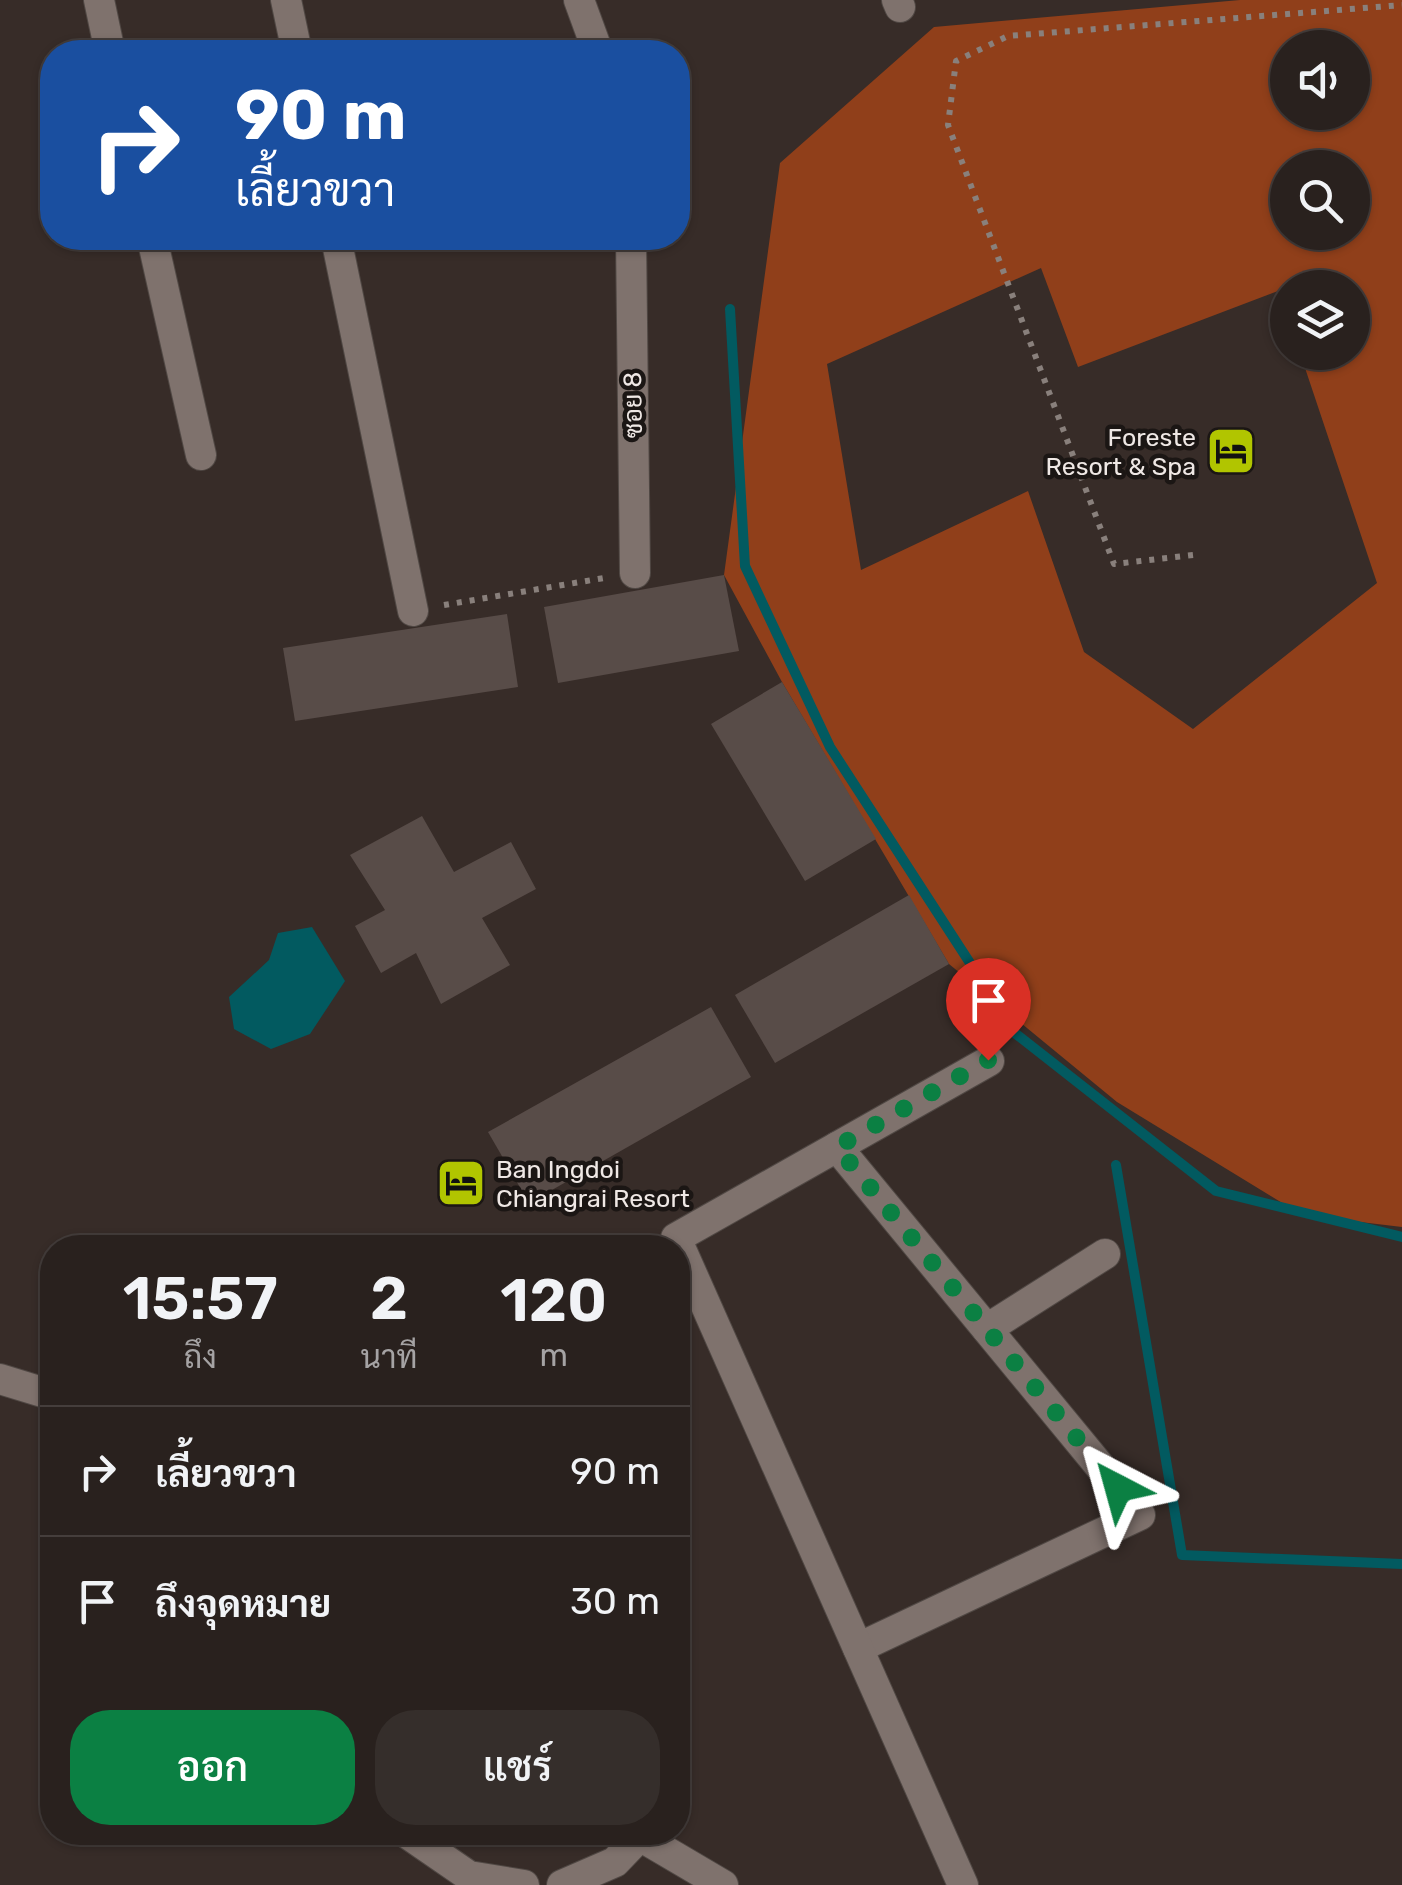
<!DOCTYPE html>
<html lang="th">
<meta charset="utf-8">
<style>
:root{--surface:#29211e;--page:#352e2b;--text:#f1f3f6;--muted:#a5a3a4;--line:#453e3c;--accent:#0b8043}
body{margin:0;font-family:Rubik,Sarabun,sans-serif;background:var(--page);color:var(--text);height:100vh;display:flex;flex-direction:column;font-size:38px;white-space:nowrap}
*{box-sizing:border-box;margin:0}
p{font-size:32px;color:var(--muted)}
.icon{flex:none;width:55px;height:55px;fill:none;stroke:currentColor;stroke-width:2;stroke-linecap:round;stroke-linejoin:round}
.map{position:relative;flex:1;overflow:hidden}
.sheet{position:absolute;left:40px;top:1235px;width:650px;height:610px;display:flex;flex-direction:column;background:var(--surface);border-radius:40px;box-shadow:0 2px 8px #0004,0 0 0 2px var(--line)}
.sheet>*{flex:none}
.hud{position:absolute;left:40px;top:40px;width:650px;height:210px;border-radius:40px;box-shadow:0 2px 8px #0004,0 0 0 2px var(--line);background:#1a4fa0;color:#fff;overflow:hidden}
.controls{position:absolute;left:1270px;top:30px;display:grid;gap:20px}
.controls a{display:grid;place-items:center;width:100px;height:100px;border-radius:50%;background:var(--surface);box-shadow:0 2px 8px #0004,0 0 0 2px var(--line);font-size:50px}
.pin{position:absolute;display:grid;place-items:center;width:85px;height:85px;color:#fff;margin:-102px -42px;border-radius:50% 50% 50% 0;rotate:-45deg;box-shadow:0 0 10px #0007}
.pin .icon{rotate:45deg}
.me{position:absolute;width:110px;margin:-55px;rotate:321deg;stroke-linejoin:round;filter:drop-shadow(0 0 8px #0008)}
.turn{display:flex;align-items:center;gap:35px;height:210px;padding:0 30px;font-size:45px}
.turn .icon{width:130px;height:130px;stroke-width:2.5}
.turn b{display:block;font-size:70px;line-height:85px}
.eta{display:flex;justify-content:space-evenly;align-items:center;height:170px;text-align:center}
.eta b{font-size:60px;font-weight:600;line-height:70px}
.cta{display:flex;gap:20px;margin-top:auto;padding:20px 30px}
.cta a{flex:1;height:115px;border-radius:40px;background:var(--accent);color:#fff;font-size:40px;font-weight:600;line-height:115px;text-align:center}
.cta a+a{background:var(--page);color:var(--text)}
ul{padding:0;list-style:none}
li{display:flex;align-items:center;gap:30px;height:130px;padding:0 30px;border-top:2px solid var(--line)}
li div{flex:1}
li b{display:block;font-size:38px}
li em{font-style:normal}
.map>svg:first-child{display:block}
</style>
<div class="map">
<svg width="1402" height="1885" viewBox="0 0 1402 1885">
<rect width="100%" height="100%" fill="#372c28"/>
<!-- forest -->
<path fill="#903f1a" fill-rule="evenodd" d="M 1240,0 L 1402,0 L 1402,1227 L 1302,1215 L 1117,1102 L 949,964 L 782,682 L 724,575 L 780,163 L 934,27 ZM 1288,48 L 1352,48 L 1352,112 L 1288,112 ZM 1288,168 L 1352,168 L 1352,232 L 1288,232 ZM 1041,268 L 1078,367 L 1278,291 L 1287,316 L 1288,288 L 1352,288 L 1352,352 L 1300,353 L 1377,583 L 1193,729 L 1084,652 L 1028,491 L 861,570 L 827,364 Z"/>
<!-- water -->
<path fill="#025a60" d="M 312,927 L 345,981 L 310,1034 L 271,1049 L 234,1029 L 229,997 L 269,960 L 278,933 Z"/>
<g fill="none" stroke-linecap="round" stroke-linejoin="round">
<!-- stream -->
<g stroke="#025a60" stroke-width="10">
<path d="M 730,309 L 745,566 L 830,747 L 1016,1034 L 1216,1191 L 1402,1237"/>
<path d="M 1116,1165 L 1182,1555 L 1402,1564"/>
</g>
</g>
<!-- building -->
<g fill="#584c48">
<path d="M 724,575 L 739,651 L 558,683 L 544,607 Z"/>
<path d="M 507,614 L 518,687 L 295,721 L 283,648 Z"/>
<path d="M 782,682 L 876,839 L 805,881 L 711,724 Z"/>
<path d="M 422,816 L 454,872 L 511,842 L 536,889 L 482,918 L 510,965 L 441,1004 L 416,953 L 381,973 L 355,926 L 385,910 L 350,855 Z"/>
<path d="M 909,895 L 949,964 L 775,1063 L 735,995 Z"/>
<path d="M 711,1007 L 751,1077 L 529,1203 L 488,1132 Z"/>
</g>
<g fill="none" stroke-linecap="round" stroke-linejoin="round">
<!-- minor casing -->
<g stroke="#504844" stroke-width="32">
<g id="minor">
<path d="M 99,0 L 110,52"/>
<path d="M 286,0 L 297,52"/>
<path d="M 579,0 L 598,52"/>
<path d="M 897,0 L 900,7"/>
<path d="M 152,238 L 201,455"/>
<path d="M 336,238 L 413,611"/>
<path d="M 631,238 L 635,573"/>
<path d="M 837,1147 L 1140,1515 L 858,1648"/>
<path d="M 987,1329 L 1105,1254"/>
<path d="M 0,1379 L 52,1395"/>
<path d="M 405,1832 L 469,1876 L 524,1885"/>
<path d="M 633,1832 L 723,1885"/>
<path d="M 562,1885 L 615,1862 L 638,1838"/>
<path d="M 963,1885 L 676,1238 L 989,1061"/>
</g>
</g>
<!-- path -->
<g stroke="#89807c" stroke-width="6" stroke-dasharray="5 8" stroke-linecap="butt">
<path d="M 1193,555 L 1114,564 L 948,125 L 956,61 L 1008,36 L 1402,5"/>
<path d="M 444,605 L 604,578"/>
</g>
<!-- minor -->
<use href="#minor" stroke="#7f726d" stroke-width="30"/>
</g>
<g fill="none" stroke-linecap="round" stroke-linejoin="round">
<!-- route -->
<path stroke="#0b8043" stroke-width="18" stroke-dasharray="0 32.4" d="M 988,1060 L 837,1147 L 1118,1488"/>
</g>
<!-- icons -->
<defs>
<g id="hotel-square" transform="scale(2.5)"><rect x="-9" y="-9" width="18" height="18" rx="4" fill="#b1c500" stroke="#1b1614"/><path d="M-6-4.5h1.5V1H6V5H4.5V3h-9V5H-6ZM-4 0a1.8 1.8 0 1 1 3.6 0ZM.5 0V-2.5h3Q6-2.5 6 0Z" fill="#111"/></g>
</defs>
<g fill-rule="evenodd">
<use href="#hotel-square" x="1231" y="451"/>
<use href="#hotel-square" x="461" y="1183"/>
</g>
<g text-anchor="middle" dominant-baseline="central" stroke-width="9" stroke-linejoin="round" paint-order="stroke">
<!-- street labels -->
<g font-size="25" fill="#efe8e5" stroke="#1b1614">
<text transform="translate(633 405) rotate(-91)">ซอย 8</text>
</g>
<!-- poi labels -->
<g font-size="25" fill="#efe8e5" stroke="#1b1614" text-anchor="end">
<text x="1196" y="437">Foreste<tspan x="1196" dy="29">Resort &amp; Spa</tspan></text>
<text x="496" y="1169" text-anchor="start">Ban Ingdoi<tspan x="496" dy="29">Chiangrai Resort</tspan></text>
</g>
</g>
</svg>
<div class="controls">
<a><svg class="icon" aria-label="sound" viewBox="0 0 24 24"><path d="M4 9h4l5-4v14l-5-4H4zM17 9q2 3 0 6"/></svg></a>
<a><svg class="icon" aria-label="search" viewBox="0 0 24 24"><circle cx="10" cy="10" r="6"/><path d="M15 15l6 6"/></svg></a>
<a><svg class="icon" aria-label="layers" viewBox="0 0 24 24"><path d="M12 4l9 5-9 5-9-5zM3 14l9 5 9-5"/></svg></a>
</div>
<div class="pin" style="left:988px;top:1060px;background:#d93025"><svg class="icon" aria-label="arrive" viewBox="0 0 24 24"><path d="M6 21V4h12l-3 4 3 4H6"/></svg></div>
<svg class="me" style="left:1118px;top:1488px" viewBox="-20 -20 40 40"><path d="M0-17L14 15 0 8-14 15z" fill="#0b8043" stroke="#fff" stroke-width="4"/></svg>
<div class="hud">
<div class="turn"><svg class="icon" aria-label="right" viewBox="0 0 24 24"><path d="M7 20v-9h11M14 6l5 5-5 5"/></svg><div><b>90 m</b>เลี้ยวขวา</div></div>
</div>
<section class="sheet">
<div class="eta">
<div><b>15:57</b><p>ถึง</p></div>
<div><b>2</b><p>นาที</p></div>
<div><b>120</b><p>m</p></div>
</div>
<ul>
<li><svg class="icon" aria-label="right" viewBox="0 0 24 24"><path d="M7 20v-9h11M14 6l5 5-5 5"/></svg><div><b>เลี้ยวขวา</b></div><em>90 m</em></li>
<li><svg class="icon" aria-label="arrive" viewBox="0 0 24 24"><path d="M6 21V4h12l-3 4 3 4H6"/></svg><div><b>ถึงจุดหมาย</b></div><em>30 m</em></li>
</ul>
<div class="cta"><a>ออก</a><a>แชร์</a></div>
</section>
</div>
